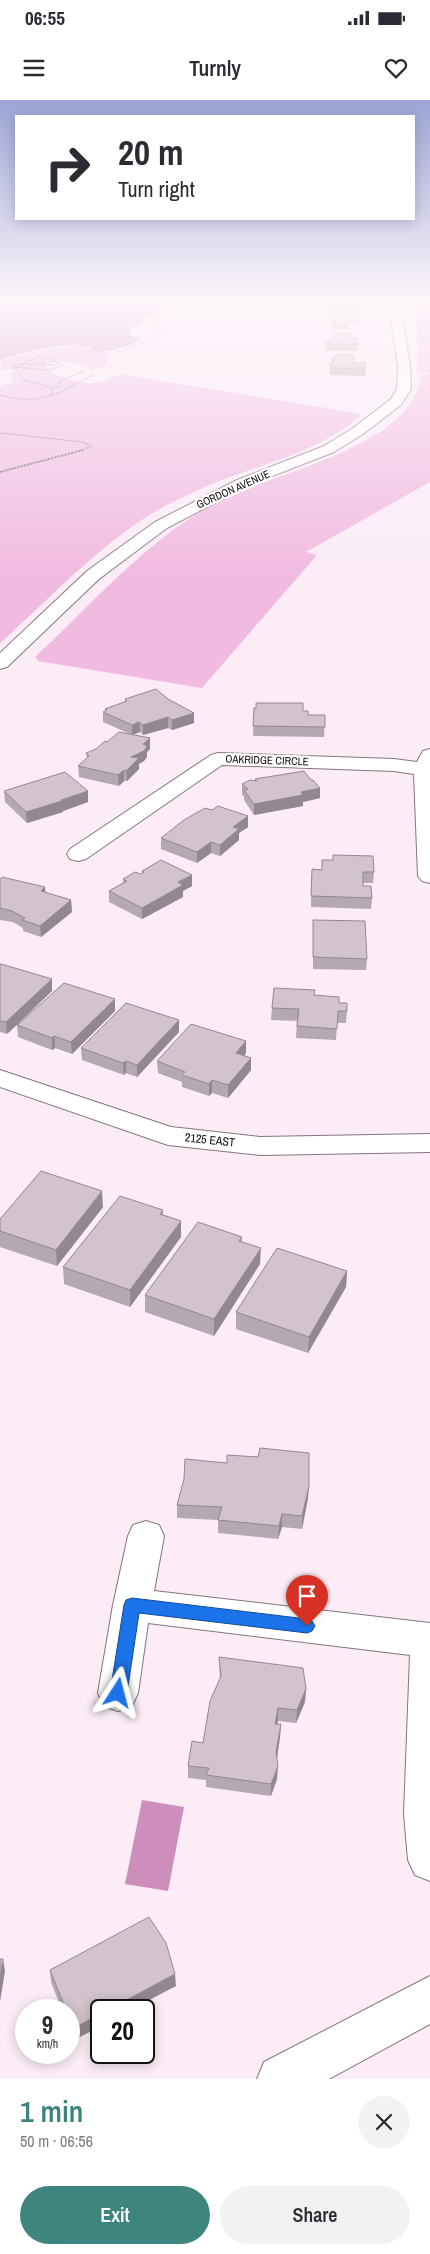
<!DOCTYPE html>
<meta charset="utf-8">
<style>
:root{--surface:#fff;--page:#f2f2f3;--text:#2b2b33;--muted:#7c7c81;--accent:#3e8580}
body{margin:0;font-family:"Archivo Narrow",sans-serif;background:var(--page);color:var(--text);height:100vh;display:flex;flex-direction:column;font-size:19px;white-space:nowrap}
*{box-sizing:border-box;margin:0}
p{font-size:16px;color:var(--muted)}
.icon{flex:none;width:28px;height:28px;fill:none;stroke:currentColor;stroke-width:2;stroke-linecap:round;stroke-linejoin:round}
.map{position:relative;height:1979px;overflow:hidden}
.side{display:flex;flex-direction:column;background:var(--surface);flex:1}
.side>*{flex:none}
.guide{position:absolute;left:15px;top:15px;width:400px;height:105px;border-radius:0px;box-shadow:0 2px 12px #0003;background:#fff;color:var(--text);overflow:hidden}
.speed{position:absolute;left:15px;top:1899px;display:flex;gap:10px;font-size:25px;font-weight:700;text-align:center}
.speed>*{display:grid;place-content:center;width:65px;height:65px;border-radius:50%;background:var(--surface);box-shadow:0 2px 12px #0003;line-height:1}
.speed small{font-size:12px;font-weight:400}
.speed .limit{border:2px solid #111;border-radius:8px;background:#fff;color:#111}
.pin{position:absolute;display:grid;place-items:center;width:42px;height:42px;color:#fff;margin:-51px -21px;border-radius:50% 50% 50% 0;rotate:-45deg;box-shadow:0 0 5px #0007}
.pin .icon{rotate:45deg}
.me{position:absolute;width:55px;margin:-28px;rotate:9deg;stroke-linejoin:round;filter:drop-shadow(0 0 4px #0008)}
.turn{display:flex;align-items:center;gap:18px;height:105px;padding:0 20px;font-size:22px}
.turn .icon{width:65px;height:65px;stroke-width:2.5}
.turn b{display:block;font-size:35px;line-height:42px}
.round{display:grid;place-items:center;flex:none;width:52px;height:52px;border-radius:26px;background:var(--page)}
.summary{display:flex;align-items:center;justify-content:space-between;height:85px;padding:0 20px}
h1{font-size:30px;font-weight:600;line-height:38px;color:var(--accent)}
.primary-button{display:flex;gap:10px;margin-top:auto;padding:10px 20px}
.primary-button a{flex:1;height:58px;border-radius:30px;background:var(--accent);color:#fff;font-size:20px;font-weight:600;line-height:58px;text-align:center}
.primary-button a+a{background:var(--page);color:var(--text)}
.status{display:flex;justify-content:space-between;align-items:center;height:35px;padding:0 25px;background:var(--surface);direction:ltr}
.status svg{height:14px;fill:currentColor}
header{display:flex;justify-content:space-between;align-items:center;height:65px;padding:0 20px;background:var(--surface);font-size:22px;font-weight:600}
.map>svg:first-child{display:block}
</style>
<div class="status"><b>06:55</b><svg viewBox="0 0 49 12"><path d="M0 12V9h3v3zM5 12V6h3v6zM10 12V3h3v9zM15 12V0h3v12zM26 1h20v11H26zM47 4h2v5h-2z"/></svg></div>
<header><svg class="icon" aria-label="menu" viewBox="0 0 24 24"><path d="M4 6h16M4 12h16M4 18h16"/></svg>Turnly<svg class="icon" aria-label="heart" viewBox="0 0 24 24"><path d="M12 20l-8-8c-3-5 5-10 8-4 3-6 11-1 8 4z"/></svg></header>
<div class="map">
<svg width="430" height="1979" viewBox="0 0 430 1979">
<rect width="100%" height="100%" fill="#fbecf6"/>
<!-- green -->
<g fill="#f1bae1">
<path d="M 430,204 L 430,382 L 306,452 L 317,455 L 202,588 L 38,561 L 35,557 C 95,502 149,436 223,399 C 276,373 391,350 416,293 C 419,288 420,281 422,275 L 428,273 L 418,271 L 416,218 Z"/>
<path d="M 71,246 L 85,246 L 101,252 L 106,251 L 108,258 L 106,265 C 88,277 69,253 46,265 L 46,268 C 56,277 87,286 100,282 C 113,279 109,274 126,275 L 345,311 L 358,313 L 360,316 C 324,348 277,360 233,376 C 210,384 188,394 167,405 C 105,438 52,497 0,543 L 0,286 L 13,282 L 11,274 L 21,269 L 2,270 L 0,260 L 37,251 Z"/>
</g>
<!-- water -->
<g fill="#ce8ebc">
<path d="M 0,202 L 170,202 L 160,209 L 156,215 L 145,216 L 142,220 L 145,222 L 130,228 L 129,235 L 141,239 C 132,246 100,255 90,250 L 91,247 C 66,242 24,251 0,260 Z"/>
<path d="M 142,1700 L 184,1707 L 168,1791 L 125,1784 Z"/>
</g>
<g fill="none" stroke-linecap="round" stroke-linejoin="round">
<!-- minor casing -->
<g stroke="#83767f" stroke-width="2">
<g id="minor">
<path d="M 430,649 L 430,783 L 422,781 L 418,776 L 414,674 L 394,671 L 222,665 L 86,759 L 78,761 L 70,759 L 67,754 L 70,749 L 211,655 L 218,653 L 394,659 L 417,662 L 423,651 Z"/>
<path d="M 0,970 L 171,1027 L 260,1037 L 430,1034 L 430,1052 L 260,1055 L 168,1045 L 0,987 Z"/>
<path d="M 146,1421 L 159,1425 L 164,1436 L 154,1491 L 430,1523 L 430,1781 L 415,1775 L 408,1760 L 404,1714 L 410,1555 L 148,1523 L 138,1593 L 132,1606 L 118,1611 L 104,1606 L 98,1593 L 113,1505 L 128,1436 L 133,1425 Z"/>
<path d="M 430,1876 L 430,1924 L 329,1979 L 257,1979 L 264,1962 Z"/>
</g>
</g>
<!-- major casing -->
<g stroke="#83767f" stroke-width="2">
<path id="major" d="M 402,202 L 414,202 L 407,209 L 403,221 L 410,266 L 411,289 L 401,305 L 363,334 L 334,352 L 247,386 L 167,428 L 99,479 L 7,567 L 0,569 L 0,553 L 87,471 L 155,422 L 237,380 L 324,346 L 353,328 L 391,299 L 397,289 L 398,266 L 391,221 L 396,208 Z"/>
</g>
<!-- path-far1 -->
<g stroke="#7e747a" stroke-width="1" stroke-dasharray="2 1" stroke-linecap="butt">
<path d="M 420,228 L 430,229"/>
<path d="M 421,237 L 430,238"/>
<path d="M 115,253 L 151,240 L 162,231 L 156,220 L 161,208 L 182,202"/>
<path d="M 21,264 L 60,265"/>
<path d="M 14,267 L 48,270 L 62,266"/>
<path d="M 53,289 L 60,285 L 60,281 L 84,271"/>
<path d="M 0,295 C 40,306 60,294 93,274"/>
<path d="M 52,296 L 53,288 L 24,280 L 14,267 L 41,256 L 63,265"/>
<path d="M 0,333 L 83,342 L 91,346 L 81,351"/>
</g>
<!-- path -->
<path stroke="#7e747a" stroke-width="2" stroke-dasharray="2.5 1" stroke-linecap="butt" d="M 0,372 L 83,350"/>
<!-- minor -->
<use href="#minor" fill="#fff" fill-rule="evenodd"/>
<!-- major -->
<use href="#major" fill="#fff" fill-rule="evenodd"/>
</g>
<!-- wall -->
<g fill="#b5a8b0">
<path d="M 330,202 L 366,202 L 365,203 L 359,203 L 359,209 L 357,212 L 358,212 L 357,223 L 350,223 L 350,230 L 332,229 L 331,221 L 331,215 L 328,216 L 328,214 L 324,213 L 325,207 Z"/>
<path d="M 334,233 L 352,238 L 358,244 L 357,251 L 325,251 L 326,241 L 334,238 Z"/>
<path d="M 332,258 L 353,263 L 366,268 L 365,276 L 330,275 L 330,263 L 332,263 Z"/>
<path d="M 125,599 L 194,623 L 172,630 L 168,628 L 143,635 L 140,632 L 133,635 L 150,638 L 150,649 L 147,652 L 147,657 L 144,661 L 139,664 L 139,669 L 127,681 L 124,681 L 119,686 L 79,677 L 78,666 L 87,658 L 86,653 L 96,649 L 107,642 L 130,634 L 103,622 L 103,612 L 106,611 L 105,609 L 125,602 Z"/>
<path d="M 254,608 L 303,611 L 308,615 L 325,615 L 324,637 L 253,636 Z"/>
<path d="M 255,679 L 320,698 L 303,702 L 303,706 L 254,715 L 244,700 L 244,696 L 242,695 L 242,684 L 255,681 Z"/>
<path d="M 4,691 L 88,691 L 88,702 L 63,711 L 63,712 L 27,723 L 5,702 Z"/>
<path d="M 212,710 L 248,716 L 248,727 L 239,733 L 239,740 L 220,756 L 211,753 L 197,763 L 161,749 L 161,738 Z"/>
<path d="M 322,760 L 374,772 L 373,783 L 363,783 L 363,786 L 372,798 L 371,809 L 311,807 L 312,769 L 322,770 Z"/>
<path d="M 142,771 L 192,786 L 183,791 L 183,797 L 142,819 L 109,802 L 109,791 L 123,783 L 123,779 L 141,774 L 142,773 Z"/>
<path d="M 0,779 L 71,800 L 72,812 L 41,837 L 23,831 L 23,828 L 13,822 L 0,820 Z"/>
<path d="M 313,820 L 367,859 L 366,870 L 313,869 Z"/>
<path d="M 0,864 L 52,891 L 7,934 L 0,932 Z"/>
<path d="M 315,895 L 339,903 L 347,911 L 346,923 L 337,923 L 336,940 L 296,938 L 297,921 L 271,920 L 272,908 Z"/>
<path d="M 115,911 L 72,954 L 55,948 L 52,950 L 18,937 L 17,925 Z"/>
<path d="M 179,932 L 137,977 L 126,973 L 124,975 L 82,960 L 81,948 Z"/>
<path d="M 246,941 L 246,953 L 244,956 L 251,970 L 228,998 L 212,993 L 209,996 L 182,987 L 182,982 L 158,973 L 157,961 Z"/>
<path d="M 103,1107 L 57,1166 L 0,1147 L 0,1119 Z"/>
<path d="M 163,1110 L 163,1115 L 181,1137 L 130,1207 L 64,1184 L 63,1167 Z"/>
<path d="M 242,1137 L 242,1142 L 260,1164 L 214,1236 L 145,1212 L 145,1195 Z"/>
<path d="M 347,1171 L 346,1187 L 308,1253 L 236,1229 L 236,1212 Z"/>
<path d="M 258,1357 L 308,1398 L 302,1429 L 282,1427 L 278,1439 L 218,1433 L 218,1420 L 177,1418 L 177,1405 L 227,1363 Z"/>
<path d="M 219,1557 L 306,1589 L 305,1602 L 296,1623 L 278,1621 L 277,1624 L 281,1624 L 280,1637 L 277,1658 L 277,1679 L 271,1696 L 206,1687 L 206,1680 L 188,1678 L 188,1666 L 203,1643 L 220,1579 Z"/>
<path d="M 50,1870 L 176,1886 L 101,1910 L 101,1926 L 74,1940 L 69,1926 L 69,1910 L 62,1910 L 51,1882 Z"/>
</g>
<!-- shaded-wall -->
<g fill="#938890">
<path d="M 357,202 L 357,205 L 359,203 L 359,209 L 357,213 Z"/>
<path d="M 194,613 L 194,623 L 172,630 L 172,620 Z"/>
<path d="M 168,617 L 168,628 L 143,635 L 143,625 Z"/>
<path d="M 139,622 L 140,632 L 132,635 L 132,625 Z"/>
<path d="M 150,638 L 150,649 L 147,652 L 147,657 L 144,661 L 139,664 L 139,669 L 127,681 L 126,671 L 131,657 Z"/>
<path d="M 124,670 L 124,681 L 119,686 L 118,675 Z"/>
<path d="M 320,688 L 320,698 L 303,702 L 303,706 L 254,715 L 254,704 L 301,692 Z"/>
<path d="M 88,691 L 88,702 L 63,711 L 63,712 L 27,723 L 26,712 Z"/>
<path d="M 248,716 L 248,727 L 239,733 L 239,740 L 220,756 L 220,745 L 233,727 Z"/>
<path d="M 211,742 L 211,753 L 197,763 L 197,752 Z"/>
<path d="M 192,775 L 192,786 L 183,791 L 183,797 L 142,819 L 142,808 L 178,782 Z"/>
<path d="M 45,787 L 46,799 L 41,791 Z"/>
<path d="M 71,800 L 72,812 L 41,837 L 40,826 Z"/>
<path d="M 52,879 L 52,891 L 7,934 L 6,922 Z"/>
<path d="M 115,899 L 115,911 L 72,954 L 71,942 Z"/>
<path d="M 179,920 L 179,932 L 137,977 L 137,965 Z"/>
<path d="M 54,936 L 55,948 L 52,950 L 52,938 Z"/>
<path d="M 246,941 L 246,953 L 236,965 L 236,953 Z"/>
<path d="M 251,958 L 251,970 L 228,998 L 228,985 Z"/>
<path d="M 126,961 L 126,973 L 124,975 L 123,963 Z"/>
<path d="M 212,980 L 212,993 L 209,996 L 209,984 Z"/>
<path d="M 102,1091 L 103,1107 L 57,1166 L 56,1150 Z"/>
<path d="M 181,1121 L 181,1137 L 130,1207 L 130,1190 Z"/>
<path d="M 261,1148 L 260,1164 L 214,1236 L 214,1219 Z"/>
<path d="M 347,1171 L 346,1187 L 308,1253 L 309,1237 Z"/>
<path d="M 309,1386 L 308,1398 L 302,1429 L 302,1416 Z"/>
<path d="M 282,1414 L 282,1427 L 278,1439 L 279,1426 Z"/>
<path d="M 306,1589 L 305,1602 L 296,1623 L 297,1610 Z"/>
<path d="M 278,1608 L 278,1621 L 274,1636 L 275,1624 Z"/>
<path d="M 281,1624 L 280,1637 L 276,1665 L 276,1652 Z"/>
<path d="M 278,1666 L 277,1679 L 271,1696 L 271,1684 Z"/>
<path d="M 3,1859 L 5,1871 L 0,1902 L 0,1877 Z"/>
<path d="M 175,1874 L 176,1886 L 130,1910 L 108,1910 Z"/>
<path d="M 101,1913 L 101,1926 L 74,1940 L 73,1929 Z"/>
</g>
<!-- building -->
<g fill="#d2c3cd" stroke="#938890">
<path d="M 327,202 L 357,202 L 359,203 L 357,206 L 354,206 L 354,208 L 329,209 L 330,207 L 325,207 Z"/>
<path d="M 332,212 L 358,212 L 358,217 L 350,216 L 350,223 L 333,223 L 331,214 Z"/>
<path d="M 334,233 L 352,234 L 352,238 L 357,238 L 358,244 L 325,244 L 326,241 L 334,238 Z"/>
<path d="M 335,255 L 353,255 L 353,263 L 365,263 L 366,268 L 330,268 L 330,263 L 333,263 L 332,258 L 335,258 Z"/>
<path d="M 156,589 L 168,599 L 194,613 L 172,620 L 168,617 L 143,625 L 139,622 L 132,625 L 103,612 L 107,610 L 105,609 L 127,601 L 125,599 Z"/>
<path d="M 256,603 L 303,603 L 303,611 L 308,611 L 308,615 L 325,615 L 325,627 L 253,626 L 254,608 L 256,608 Z"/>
<path d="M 119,632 L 150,638 L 143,644 L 147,646 L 144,651 L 131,657 L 139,658 L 126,671 L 124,670 L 118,675 L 78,666 L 89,656 L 86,653 L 96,649 L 105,641 L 107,642 Z"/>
<path d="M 304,671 L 311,680 L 313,680 L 320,688 L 301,692 L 303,695 L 254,704 L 244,690 L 248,689 L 242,684 L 250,680 L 257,681 L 255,679 Z"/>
<path d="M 65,672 L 88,691 L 61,700 L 62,701 L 26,712 L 4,691 Z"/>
<path d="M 218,706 L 248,716 L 233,727 L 239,729 L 220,745 L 211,742 L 197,752 L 161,738 L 184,720 L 205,708 L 212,710 Z"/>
<path d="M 333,755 L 373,756 L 374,772 L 363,772 L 363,786 L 371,786 L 372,798 L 311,796 L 312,769 L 322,770 L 322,760 L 333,760 Z"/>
<path d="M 161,760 L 192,775 L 178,782 L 183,785 L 142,808 L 109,791 L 127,781 L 123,779 L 135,772 L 141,774 L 144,772 L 142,771 Z"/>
<path d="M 2,777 L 45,787 L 41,791 L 71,800 L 40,826 L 22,820 L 25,818 L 12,811 L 0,808 L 0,779 Z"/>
<path d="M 313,820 L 365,821 L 367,859 L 313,857 Z"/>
<path d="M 0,864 L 1,864 L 52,879 L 6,922 L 0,921 Z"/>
<path d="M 64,883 L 115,899 L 71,942 L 54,936 L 52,938 L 17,925 Z"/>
<path d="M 274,888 L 315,890 L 314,895 L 339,897 L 339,903 L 347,903 L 347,911 L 338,911 L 337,929 L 297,926 L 299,909 L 272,908 Z"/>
<path d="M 126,903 L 179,920 L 137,965 L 126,961 L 123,963 L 81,948 Z"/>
<path d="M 191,924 L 246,941 L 236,953 L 251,958 L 228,985 L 212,980 L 209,984 L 182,975 L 185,972 L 157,961 Z"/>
<path d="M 41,1071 L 102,1091 L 56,1150 L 0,1131 L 0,1119 Z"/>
<path d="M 120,1096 L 163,1110 L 160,1114 L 181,1121 L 130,1190 L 63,1167 Z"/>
<path d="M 198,1122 L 242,1137 L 239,1141 L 261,1148 L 214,1219 L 145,1195 Z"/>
<path d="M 277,1148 L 347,1171 L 309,1237 L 236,1212 Z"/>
<path d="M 260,1348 L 309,1353 L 309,1386 L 302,1416 L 282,1414 L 279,1426 L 218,1420 L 222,1407 L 177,1405 L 184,1379 L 185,1359 L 227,1363 L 227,1355 L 258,1357 Z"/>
<path d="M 219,1557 L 303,1568 L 306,1589 L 297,1610 L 278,1608 L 275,1624 L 281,1624 L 276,1652 L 278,1666 L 271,1684 L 206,1675 L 209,1668 L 188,1666 L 192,1641 L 203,1643 L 210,1601 L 221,1576 Z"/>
<path d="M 149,1817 L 166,1843 L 175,1874 L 108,1910 L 101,1910 L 101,1913 L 73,1929 L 69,1918 L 69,1910 L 66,1910 L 50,1870 Z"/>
<path d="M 0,1859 L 3,1859 L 0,1877 Z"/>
</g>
<!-- sky -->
<linearGradient id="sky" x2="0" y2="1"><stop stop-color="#9da5d6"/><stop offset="0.42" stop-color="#fdf6fb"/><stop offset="1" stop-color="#fdf6fb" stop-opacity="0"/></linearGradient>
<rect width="430" height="479" fill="url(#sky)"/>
<!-- route -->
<path fill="#1a73e8" stroke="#114b97" d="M 132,1498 L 307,1519 L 312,1521 L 315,1526 L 312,1531 L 307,1533 L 139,1513 L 127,1593 L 124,1598 L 118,1600 L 113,1598 L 110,1593 L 124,1505 L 126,1500 Z"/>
<g text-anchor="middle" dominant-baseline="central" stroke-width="4.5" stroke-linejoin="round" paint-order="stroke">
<!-- far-street labels -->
<g font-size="11" fill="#120d10" stroke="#fefefe">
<text transform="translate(233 389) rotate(-24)">GORDON AVENUE</text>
<text transform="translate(267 660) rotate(2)">OAKRIDGE CIRCLE</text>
</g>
<!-- street labels -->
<g font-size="12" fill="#120d10" stroke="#fefefe">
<text transform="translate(210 1040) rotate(6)">2125 EAST</text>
</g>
</g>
</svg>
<div class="speed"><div>9<small>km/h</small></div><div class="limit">20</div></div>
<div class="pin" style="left:307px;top:1526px;background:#d93025"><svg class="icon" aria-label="arrive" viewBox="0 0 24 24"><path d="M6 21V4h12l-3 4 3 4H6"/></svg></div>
<svg class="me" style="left:118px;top:1593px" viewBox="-20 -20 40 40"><path d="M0-17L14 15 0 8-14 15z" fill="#1a73e8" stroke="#fff" stroke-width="4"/></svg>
<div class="guide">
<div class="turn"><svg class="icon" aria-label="right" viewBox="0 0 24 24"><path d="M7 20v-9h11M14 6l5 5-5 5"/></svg><div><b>20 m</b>Turn right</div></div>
</div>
</div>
<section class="side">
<div class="summary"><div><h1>1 min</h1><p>50 m · 06:56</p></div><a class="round"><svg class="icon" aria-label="close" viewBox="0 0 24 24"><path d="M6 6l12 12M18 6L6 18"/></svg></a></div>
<div class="primary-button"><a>Exit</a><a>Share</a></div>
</section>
